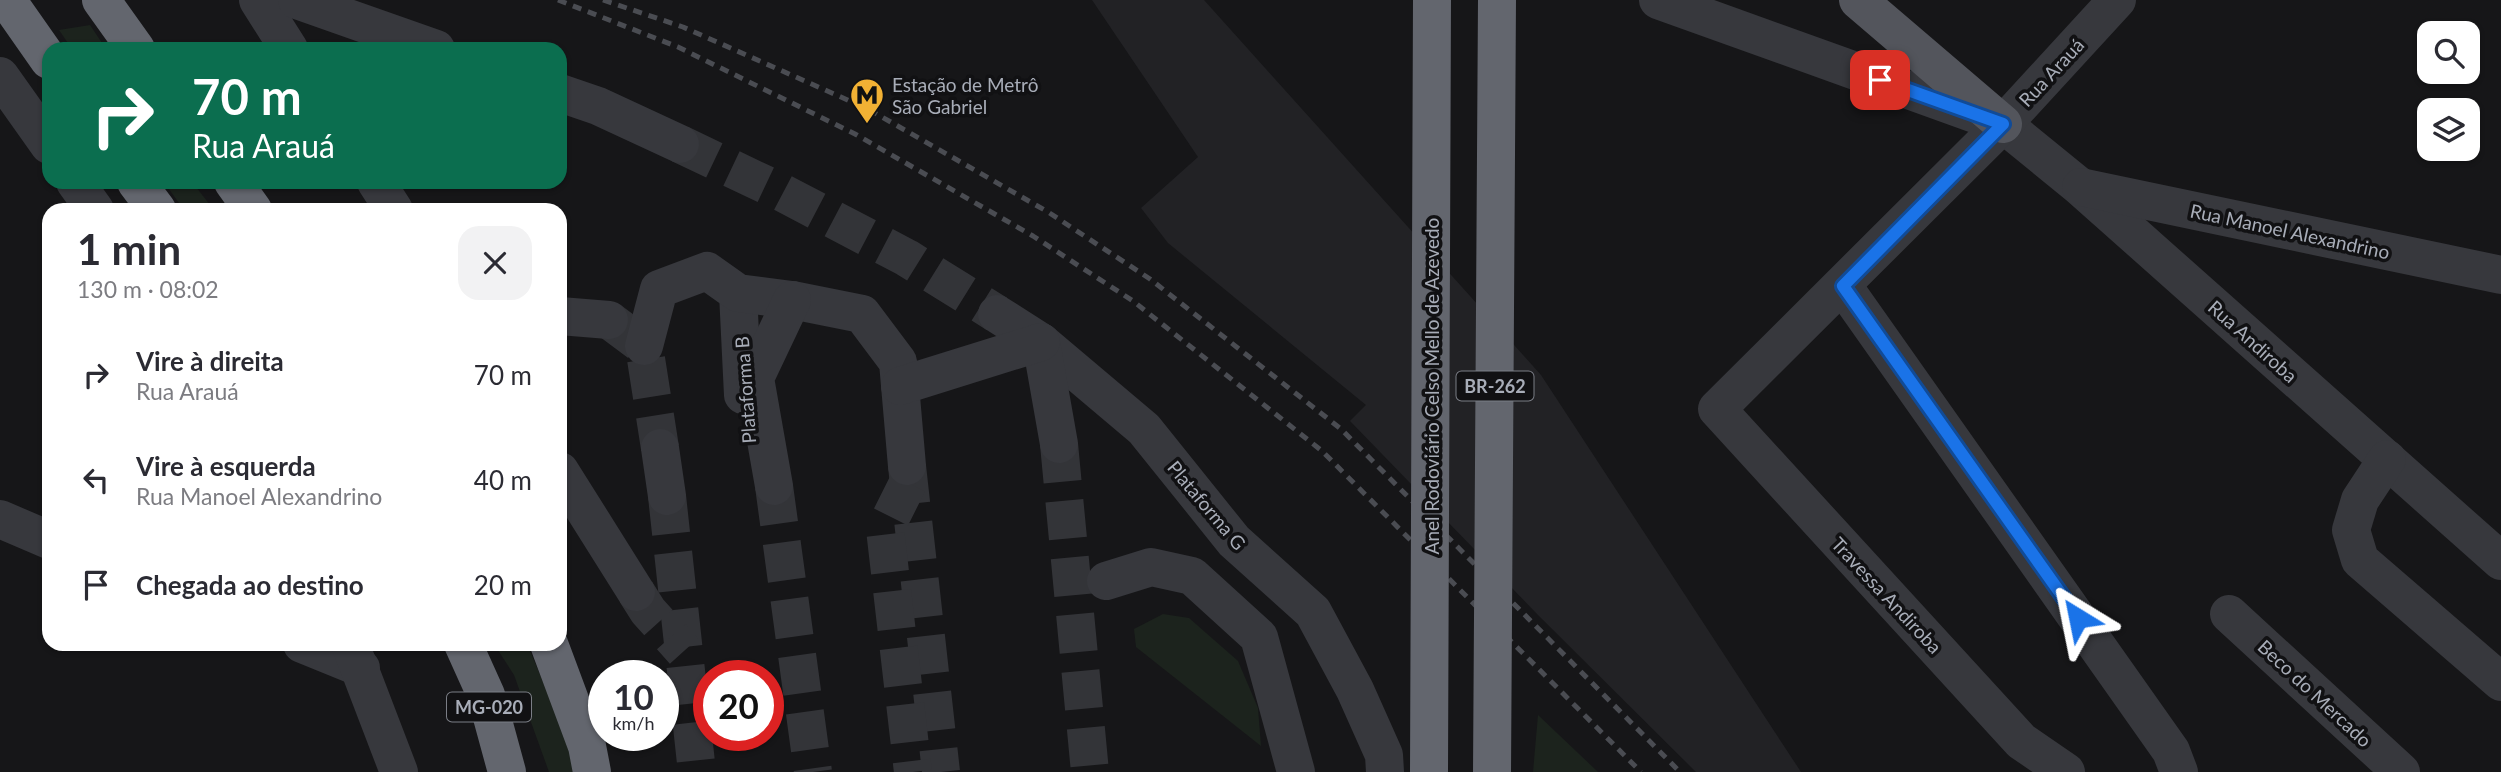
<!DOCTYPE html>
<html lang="pt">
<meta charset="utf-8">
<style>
:root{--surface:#fff;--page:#f2f2f3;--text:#2b2b33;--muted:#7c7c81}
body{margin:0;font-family:Lato,sans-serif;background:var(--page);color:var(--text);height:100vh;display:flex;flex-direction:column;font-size:26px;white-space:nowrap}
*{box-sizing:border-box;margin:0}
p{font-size:23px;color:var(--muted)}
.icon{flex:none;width:38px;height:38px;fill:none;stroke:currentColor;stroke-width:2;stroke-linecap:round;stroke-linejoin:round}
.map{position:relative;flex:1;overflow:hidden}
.panel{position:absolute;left:42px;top:203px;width:525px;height:448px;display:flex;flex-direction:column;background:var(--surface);border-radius:21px;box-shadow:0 2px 5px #0004}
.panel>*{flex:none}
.banner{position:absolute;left:42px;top:42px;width:525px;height:147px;border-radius:21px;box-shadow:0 2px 5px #0004;background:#0b6e4f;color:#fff;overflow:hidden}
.fabs{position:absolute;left:2417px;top:21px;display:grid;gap:14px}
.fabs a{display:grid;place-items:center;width:63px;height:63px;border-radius:14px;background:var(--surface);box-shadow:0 2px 5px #0004;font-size:35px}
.speed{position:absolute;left:588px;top:660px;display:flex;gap:14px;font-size:35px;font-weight:700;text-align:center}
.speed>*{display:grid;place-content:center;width:91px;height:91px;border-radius:50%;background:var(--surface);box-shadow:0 2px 5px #0004;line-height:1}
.speed small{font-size:18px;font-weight:400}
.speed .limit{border:10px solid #d22;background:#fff;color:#111}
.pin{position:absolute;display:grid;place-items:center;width:60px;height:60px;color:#fff;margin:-30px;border-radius:14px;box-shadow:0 4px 10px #0006}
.me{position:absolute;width:77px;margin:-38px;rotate:325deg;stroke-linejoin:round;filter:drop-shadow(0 0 5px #0008)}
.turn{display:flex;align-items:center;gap:24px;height:147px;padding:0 35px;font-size:32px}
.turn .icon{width:91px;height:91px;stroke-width:2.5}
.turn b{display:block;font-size:49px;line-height:60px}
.round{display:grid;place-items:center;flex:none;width:74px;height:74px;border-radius:21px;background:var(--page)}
.summary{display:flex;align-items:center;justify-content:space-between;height:119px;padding:0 35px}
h1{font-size:42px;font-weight:700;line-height:52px}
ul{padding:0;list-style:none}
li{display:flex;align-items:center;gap:21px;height:105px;padding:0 35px}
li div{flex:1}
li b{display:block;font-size:26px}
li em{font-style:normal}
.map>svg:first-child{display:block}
</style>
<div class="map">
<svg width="2501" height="772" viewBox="0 0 2501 772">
<rect width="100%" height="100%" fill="#161618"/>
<!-- built -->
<path fill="#222225" d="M 1092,0 L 1204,0 L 1541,375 L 1801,772 L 1696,772 L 1538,615 L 1350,421 L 1366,405 L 1168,243 L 1141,208 L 1198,157 Z"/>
<!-- green -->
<g fill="#1c231d">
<path d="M 90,25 L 106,49 L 72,49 L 59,30 Z"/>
<path d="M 164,182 L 192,182 L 214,210 L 184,210 Z"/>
<path d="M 1163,614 L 1189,618 L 1238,661 L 1258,708 L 1261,746 L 1136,647 L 1134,629 Z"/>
<path d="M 494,644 L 527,644 L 567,738 L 574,772 L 549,772 L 514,675 Z"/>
<path d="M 1538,715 L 1598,772 L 1533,772 Z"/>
</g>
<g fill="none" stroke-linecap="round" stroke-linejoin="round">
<!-- minor-tunnel -->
<g stroke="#333438" stroke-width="38" stroke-dasharray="38 19" stroke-linecap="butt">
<path d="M 680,144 L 781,192 L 907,258 L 997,314"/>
<path d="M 609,320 L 644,346 L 660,448"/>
<path d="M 1059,444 L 1090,772"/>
<path d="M 907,466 L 941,772"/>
<path d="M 908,483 L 885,529 L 913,772"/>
<path d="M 774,486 L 813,772"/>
<path d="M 667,496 L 697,772"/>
<path d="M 636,592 L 648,611 L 684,651"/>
</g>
<!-- minor -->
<g stroke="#37383d" stroke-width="38">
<path d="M 258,0 L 289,49"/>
<path d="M 297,0 L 436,49"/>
<path d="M 1658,0 L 2003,124 L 2079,186 L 2501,561"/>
<path d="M 0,76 L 49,145"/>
<path d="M 560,93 L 598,106 L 680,144"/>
<path d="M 75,182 L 95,210"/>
<path d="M 376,182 L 394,210"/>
<path d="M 2081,187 L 2501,275"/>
<path d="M 1843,286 L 2171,751 L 2179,772"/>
<path d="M 738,293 L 743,395"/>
<path d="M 997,314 L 1041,342 L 1144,429 L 1234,541 L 1313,612 L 1355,690 L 1384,755 L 1385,772"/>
<path d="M 560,316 L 609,320"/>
<path d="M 1041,342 L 1059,444"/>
<path d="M 644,346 L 659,289 L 707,271 L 738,293 L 792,300 L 862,314 L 898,362 L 907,466"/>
<path d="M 900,386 L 1041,342"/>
<path d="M 660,448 L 667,496"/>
<path d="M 2387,459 L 2360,500 L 2351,530 L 2360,560 L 2501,682"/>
<path d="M 560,471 L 636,592"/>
<path d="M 774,486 L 755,378 L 792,300"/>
<path d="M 0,519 L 49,540"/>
<path d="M 1106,581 L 1151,567 L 1192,576 L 1259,637 L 1296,772"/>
<path d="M 2229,614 L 2401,772"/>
<path d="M 302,644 L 361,668"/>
<path d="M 350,644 L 399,772"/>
<path d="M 2066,772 L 2021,741 L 1717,409 L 2003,124 L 2117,0"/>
</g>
<!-- major -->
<path stroke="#53555c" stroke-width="38" d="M 1858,0 L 2003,124"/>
<!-- highway -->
<g stroke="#63666e" stroke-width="38">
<path d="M 7,0 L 49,60"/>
<path d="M 101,0 L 136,49"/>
<path d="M 136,182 L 157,210"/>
<path d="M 233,182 L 253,210"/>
<path d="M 463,644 L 486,695 L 507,772"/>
<path d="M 549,644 L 587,746 L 592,772"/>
</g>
<!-- rail -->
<g stroke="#4a4c52" stroke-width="5" stroke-dasharray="9 7" stroke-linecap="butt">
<path d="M 558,0 L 678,47 L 855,134 L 1033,236 L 1133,301 L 1322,451 L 1641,772"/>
<path d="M 603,0 L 683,27 L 868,109 L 1048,212 L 1150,279 L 1341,429 L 1680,772"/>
</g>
<!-- highway-bridge -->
<g stroke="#63666e" stroke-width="38">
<path d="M 1429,772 L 1432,0"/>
<path d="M 1492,772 L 1497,0"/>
</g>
</g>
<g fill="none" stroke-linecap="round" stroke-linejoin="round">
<!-- route casing -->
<g stroke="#114b97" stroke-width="18">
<path id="route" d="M 1880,80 L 2003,124 L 1843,286 L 2078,618"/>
</g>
<!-- route -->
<use href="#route" stroke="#1a73e8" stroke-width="12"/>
</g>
<!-- icons -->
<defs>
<g id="metro-pin" transform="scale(1.75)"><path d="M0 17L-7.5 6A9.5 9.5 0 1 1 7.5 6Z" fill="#f2b134" stroke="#111113"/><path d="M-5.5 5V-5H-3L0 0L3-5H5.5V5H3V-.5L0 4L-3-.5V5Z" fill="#111"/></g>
</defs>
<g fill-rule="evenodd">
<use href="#metro-pin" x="867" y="95"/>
</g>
<g text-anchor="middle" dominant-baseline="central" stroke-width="7" stroke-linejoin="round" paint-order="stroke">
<!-- shield labels -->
<g fill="#111113" stroke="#7b7e86" stroke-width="2">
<rect x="1456.5" y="371.5" width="77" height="29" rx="5"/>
<rect x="447" y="692.5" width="84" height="29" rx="5"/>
</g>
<g font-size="18" font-weight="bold" fill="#a8adb8">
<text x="1495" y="386">BR-262</text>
<text x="489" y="707">MG-020</text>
</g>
<!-- street labels -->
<g font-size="19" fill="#a8adb8" stroke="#111113">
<text transform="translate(2051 72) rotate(-47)">Rua Arauá</text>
<text transform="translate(2290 231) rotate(12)">Rua Manoel Alexandrino</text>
<text transform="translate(2253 341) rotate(42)">Rua Andiroba</text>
<text transform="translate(1431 386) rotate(-90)">Anel Rodoviário Celso Mello de Azevedo</text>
<text transform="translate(745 390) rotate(-94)">Plataforma B</text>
<text transform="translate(1207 505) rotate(50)">Plataforma G</text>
<text transform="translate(1887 595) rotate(47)">Travessa Andiroba</text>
<text transform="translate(2315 693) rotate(43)">Beco do Mercado</text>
</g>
<!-- poi labels -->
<g font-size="19" fill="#a8adb8" stroke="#111113" text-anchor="start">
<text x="892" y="84">Estação de Metrô<tspan x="892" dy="22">São Gabriel</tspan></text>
</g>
</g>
</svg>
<div class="fabs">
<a><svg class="icon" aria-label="search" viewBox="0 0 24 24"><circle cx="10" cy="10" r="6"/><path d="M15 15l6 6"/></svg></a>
<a><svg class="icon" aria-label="layers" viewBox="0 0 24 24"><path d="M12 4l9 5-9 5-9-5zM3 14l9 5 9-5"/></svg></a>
</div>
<div class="speed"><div>10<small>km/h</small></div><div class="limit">20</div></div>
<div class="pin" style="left:1880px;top:80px;background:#d93025"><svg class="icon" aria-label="arrive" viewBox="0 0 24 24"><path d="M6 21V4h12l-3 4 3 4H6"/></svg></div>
<svg class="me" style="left:2078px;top:618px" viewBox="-20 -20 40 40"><path d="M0-17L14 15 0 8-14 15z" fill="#1a73e8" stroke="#fff" stroke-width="4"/></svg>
<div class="banner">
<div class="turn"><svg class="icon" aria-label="right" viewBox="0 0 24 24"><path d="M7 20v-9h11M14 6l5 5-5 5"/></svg><div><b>70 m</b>Rua Arauá</div></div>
</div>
<section class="panel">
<div class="summary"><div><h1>1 min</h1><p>130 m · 08:02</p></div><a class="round"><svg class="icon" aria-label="close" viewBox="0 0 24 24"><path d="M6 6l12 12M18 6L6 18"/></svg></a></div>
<ul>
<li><svg class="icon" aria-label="right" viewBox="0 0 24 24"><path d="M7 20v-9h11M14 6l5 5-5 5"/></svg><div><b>Vire à direita</b><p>Rua Arauá</p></div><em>70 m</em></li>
<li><svg class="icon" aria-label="left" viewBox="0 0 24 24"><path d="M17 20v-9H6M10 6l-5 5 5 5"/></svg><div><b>Vire à esquerda</b><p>Rua Manoel Alexandrino</p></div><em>40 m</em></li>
<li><svg class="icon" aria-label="arrive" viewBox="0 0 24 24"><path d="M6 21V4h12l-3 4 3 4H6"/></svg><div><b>Chegada ao destino</b></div><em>20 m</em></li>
</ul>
</section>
</div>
